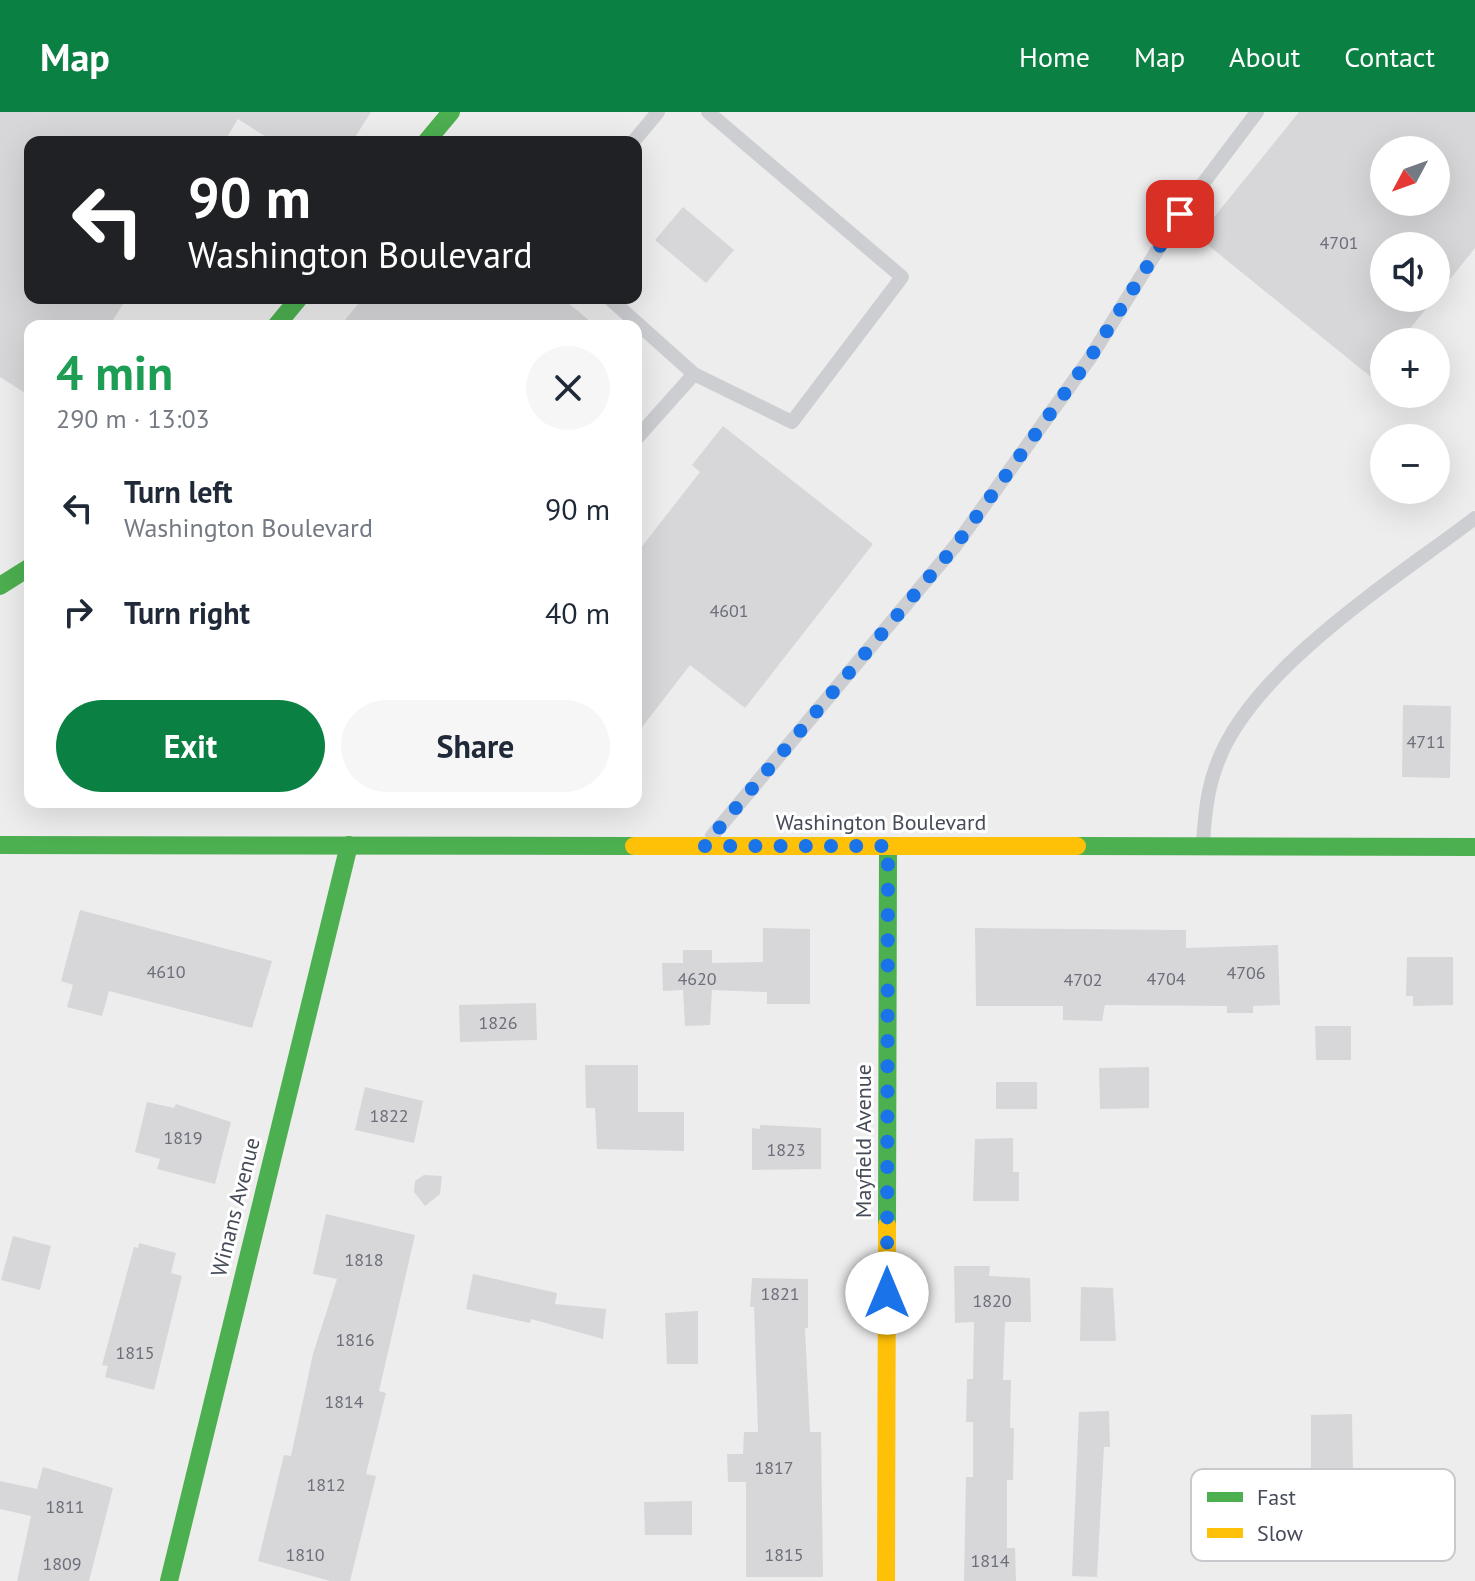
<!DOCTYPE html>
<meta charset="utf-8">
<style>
:root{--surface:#fff;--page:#f6f6f7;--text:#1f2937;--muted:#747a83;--accent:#0b8043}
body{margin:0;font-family:"PT Sans",sans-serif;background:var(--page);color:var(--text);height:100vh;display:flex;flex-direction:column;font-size:30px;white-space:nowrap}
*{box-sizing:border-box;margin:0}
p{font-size:26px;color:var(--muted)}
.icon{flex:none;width:44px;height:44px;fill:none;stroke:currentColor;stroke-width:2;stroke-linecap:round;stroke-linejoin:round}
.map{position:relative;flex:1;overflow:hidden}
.panel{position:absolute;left:24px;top:208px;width:618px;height:488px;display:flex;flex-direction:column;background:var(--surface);border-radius:16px;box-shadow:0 8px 32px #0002}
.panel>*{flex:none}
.guide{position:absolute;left:24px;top:24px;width:618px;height:168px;border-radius:16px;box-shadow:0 8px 32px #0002;background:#202124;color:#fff;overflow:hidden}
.needle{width:52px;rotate:229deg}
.tools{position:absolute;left:1370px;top:24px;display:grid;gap:16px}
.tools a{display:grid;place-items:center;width:80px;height:80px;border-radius:50%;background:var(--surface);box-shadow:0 8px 32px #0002;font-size:40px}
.pin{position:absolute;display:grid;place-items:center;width:68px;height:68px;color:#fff;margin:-34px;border-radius:16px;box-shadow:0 4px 12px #0006}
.me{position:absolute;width:88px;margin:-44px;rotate:0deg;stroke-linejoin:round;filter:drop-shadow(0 0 6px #0008)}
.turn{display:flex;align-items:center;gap:28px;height:168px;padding:0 32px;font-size:36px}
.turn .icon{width:104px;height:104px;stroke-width:2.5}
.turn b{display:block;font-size:56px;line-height:68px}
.round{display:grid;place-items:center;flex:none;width:84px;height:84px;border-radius:42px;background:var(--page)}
.head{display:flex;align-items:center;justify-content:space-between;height:136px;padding:0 32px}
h1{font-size:48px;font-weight:600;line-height:60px;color:#1e9e55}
.button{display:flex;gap:16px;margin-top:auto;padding:16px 32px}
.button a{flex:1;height:92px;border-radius:48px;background:var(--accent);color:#fff;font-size:32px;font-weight:600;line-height:92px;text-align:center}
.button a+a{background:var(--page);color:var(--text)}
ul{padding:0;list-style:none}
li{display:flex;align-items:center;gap:24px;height:104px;padding:0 32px}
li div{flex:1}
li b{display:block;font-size:30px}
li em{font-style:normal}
header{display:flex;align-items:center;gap:48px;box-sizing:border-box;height:112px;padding:0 40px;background:var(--accent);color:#fff}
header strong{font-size:38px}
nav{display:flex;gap:44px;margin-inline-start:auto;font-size:28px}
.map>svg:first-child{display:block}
</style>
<header>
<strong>Map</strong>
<nav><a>Home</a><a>Map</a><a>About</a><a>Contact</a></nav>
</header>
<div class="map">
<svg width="1475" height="1469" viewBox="0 0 1475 1469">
<rect width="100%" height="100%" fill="#eeeded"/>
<!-- building -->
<g fill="#d7d6d9" fill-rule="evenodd">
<path d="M 0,0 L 371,0 L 352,30 L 274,30 L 238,7 L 224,30 L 30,30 L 30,186 L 127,186 L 109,214 L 30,214 L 30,284 L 0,265 Z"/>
<path d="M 1299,0 L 1475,0 L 1475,136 L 1436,185 L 1436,134 L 1384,134 L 1384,186 L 1435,186 L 1399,230 L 1384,230 L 1384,249 L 1371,265 L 1198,125 ZM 1384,38 L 1436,38 L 1436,90 L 1384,90 Z"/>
<path d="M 683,95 L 734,138 L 706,171 L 655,128 Z"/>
<path d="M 363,186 L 562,186 L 596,214 L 340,214 Z"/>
<path d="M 723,314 L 873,432 L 745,596 L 690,553 L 636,623 L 636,442 L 700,360 L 692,353 Z"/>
<path d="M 1403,593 L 1451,594 L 1450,666 L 1402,665 Z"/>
<path d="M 80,798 L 272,849 L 252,916 L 109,879 L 102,904 L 67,895 L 73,873 L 61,869 Z"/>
<path d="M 763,816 L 810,817 L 810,892 L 767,892 L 767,880 L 712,878 L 710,913 L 685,914 L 683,878 L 663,879 L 662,851 L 683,851 L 683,838 L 712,838 L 712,851 L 763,850 Z"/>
<path d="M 975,816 L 1186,818 L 1186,836 L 1278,833 L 1280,893 L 1253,894 L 1253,901 L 1227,901 L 1227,894 L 1105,893 L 1102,909 L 1063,908 L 1063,894 L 976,894 Z"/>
<path d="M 1407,845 L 1453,845 L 1453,893 L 1413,894 L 1413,884 L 1406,884 Z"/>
<path d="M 536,891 L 537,928 L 460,930 L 459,893 Z"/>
<path d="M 1315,914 L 1351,914 L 1351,948 L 1316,948 Z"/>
<path d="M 585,953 L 638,953 L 638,1000 L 684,1000 L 684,1039 L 597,1037 L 595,996 L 586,996 Z"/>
<path d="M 1149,955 L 1149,996 L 1100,997 L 1099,956 Z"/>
<rect x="996" y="970" width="41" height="27"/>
<path d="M 365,975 L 423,989 L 414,1031 L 355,1018 Z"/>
<path d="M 147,990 L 174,996 L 176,992 L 231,1010 L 215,1072 L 157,1057 L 160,1047 L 135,1040 Z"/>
<path d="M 760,1013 L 821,1016 L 821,1057 L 752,1058 L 752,1016 L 760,1017 Z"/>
<path d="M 1013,1026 L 1013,1060 L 1019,1060 L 1019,1089 L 973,1089 L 975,1027 Z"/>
<path d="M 424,1063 L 442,1064 L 440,1082 L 425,1094 L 414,1080 L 415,1069 Z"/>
<path d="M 326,1102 L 415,1123 L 379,1279 L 386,1281 L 366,1362 L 376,1364 L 350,1469 L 330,1469 L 258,1449 L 284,1343 L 291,1344 L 313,1242 L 337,1167 L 313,1162 Z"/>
<path d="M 13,1124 L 51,1134 L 40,1178 L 1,1168 Z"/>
<path d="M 139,1131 L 176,1141 L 171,1161 L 182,1164 L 154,1278 L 105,1265 L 108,1254 L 102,1253 L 134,1135 L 138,1136 Z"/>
<path d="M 954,1154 L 990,1154 L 989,1164 L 1030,1166 L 1031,1210 L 1005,1210 L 1003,1268 L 1011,1268 L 1010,1316 L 1014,1316 L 1013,1368 L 1007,1368 L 1007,1436 L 1015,1436 L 1016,1469 L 964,1469 L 966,1365 L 973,1365 L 973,1310 L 966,1310 L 967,1267 L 973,1267 L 974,1210 L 955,1211 Z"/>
<path d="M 473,1162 L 557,1181 L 555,1192 L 606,1197 L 603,1227 L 531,1207 L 530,1211 L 466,1197 Z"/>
<path d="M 752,1166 L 808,1167 L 808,1216 L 805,1216 L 810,1320 L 821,1320 L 823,1465 L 746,1465 L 746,1370 L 728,1370 L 727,1342 L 743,1342 L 744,1320 L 758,1320 L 754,1195 L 750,1195 Z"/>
<path d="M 1081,1175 L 1113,1176 L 1116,1229 L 1080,1229 Z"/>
<path d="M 698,1199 L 698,1252 L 667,1252 L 665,1201 Z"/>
<path d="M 1109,1299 L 1110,1335 L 1104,1335 L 1097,1465 L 1072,1464 L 1079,1300 Z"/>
<path d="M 1352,1302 L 1353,1360 L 1311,1361 L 1311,1303 Z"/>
<path d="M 43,1355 L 113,1376 L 89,1469 L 17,1469 L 31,1404 L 0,1397 L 0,1369 L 37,1377 Z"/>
<path d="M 692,1389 L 692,1423 L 645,1423 L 644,1390 Z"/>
</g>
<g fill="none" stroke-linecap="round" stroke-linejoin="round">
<!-- lane -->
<g stroke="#ccced1" stroke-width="14">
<path d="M 633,30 L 658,0"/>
<path d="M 609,186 L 694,262 L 792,310 L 902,165 L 708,0"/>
<path d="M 636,327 L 694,262"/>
<path d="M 712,724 L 956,433 L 1090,246 L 1180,102 L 1257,0"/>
<path d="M 1203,730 C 1205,703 1207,678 1217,652 C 1252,556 1395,467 1475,406"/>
</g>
<!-- fast -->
<g stroke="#4caf50" stroke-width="18">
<path d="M 426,30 L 451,0"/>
<path d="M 276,214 L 299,186"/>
<path d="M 0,474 L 30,455"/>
<path d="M 0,733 L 634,734"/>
<path d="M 1077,734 L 1475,735"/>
<path d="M 887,1113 L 888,734"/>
<path d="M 169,1469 L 349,733"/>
</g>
<!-- slow -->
<g stroke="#ffc107" stroke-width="18">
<path d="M 634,734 L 1077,734"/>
<path d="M 886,1469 L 887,1113"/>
</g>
</g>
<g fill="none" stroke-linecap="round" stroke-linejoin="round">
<!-- route -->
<path stroke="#1a73e8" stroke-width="14" stroke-dasharray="0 25.2" d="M 887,1181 L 888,734 L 704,734 L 956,433 L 1090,246 L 1180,102"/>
</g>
<g text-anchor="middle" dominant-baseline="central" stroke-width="6" stroke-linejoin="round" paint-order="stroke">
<!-- number labels -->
<g font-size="18" fill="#6c6f7a">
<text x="1339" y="130">4701</text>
<text x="729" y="498">4601</text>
<text x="1426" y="629">4711</text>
<text x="166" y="859">4610</text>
<text x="1246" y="860">4706</text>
<text x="697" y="866">4620</text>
<text x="1166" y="866">4704</text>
<text x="1083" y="867">4702</text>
<text x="498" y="910">1826</text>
<text x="389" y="1003">1822</text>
<text x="183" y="1025">1819</text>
<text x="786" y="1037">1823</text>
<text x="364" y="1147">1818</text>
<text x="780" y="1181">1821</text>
<text x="992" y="1188">1820</text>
<text x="355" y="1227">1816</text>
<text x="135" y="1240">1815</text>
<text x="344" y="1289">1814</text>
<text x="774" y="1355">1817</text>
<text x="326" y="1372">1812</text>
<text x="65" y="1394">1811</text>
<text x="305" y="1442">1810</text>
<text x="784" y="1442">1815</text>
<text x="990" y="1448">1814</text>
<text x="62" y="1451">1809</text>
</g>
<!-- street labels -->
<g font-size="22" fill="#464b58" stroke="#fff">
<text x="881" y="710">Washington Boulevard</text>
<text transform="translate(863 1029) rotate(-90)">Mayfield Avenue</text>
<text transform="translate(235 1095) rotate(-76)">Winans Avenue</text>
</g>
</g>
<!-- legend -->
<rect x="1191" y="1357" width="264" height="92" rx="12" fill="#fff" stroke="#c8c9cd" stroke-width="2"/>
<rect x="1207" y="1380" width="36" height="10" fill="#4caf50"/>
<rect x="1207" y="1416" width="36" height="10" fill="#ffc107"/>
<g font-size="22" fill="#464b58">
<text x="1257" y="1393">Fast</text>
<text x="1257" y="1429">Slow</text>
</g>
</svg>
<div class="tools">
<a><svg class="needle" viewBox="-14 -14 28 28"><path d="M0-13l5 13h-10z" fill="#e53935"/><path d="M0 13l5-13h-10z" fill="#747a83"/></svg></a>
<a><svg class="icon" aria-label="sound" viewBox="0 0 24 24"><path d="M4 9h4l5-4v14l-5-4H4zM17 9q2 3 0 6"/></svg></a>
<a>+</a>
<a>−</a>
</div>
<div class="pin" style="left:1180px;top:102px;background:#d93025"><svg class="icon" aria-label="arrive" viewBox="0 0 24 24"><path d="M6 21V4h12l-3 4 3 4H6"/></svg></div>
<svg class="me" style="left:887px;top:1181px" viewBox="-20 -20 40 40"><circle r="19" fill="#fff"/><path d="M0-13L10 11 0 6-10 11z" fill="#1a73e8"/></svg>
<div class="guide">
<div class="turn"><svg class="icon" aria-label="left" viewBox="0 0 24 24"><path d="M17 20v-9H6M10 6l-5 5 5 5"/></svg><div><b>90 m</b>Washington Boulevard</div></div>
</div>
<section class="panel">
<div class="head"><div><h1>4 min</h1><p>290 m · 13:03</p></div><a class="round"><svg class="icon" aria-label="close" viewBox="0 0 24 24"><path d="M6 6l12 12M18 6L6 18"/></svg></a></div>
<ul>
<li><svg class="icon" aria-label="left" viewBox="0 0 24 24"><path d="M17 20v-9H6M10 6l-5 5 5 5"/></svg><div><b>Turn left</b><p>Washington Boulevard</p></div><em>90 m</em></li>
<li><svg class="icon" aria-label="right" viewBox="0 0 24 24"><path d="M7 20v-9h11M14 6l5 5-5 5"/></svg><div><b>Turn right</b></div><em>40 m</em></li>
</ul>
<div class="button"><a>Exit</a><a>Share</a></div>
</section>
</div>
